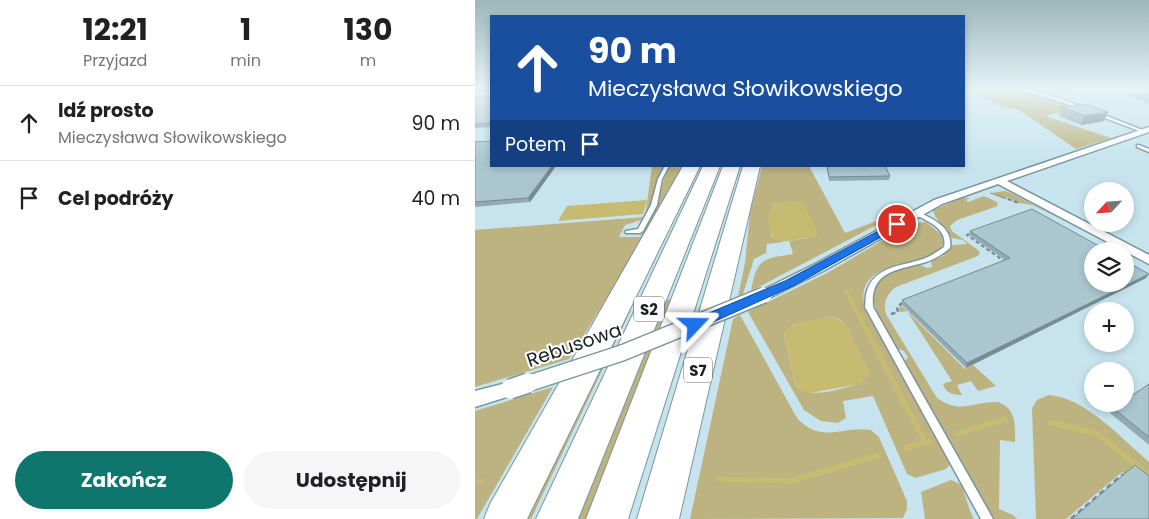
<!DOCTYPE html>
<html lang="pl">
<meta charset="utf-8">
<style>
:root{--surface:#fff;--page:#f6f6f6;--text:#202124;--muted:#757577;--line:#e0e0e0;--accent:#0f766e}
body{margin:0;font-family:Poppins,sans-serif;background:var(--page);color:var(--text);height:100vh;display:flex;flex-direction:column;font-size:19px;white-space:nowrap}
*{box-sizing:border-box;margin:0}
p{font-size:16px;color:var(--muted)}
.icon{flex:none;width:28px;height:28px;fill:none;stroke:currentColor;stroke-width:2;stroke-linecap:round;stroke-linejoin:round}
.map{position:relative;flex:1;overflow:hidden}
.side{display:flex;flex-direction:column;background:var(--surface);width:475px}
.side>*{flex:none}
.hud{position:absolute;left:15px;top:15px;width:475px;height:152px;border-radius:0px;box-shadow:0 2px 8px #0003;background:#1a4fa0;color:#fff;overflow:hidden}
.needle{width:32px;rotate:244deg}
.controls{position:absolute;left:609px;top:182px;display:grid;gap:10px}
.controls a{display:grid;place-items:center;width:50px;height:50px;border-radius:50%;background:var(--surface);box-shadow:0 2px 8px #0003;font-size:25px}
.pin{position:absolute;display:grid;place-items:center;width:42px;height:42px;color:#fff;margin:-21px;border:2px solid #fff;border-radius:50%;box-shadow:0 1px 5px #0007}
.me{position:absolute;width:55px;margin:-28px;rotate:67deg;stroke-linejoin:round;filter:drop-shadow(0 0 4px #0008)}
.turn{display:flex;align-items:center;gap:18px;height:105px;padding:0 15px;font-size:22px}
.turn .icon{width:65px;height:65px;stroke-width:2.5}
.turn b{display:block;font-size:35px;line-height:42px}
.then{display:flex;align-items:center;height:48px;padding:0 15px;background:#0003;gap:10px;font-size:19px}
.eta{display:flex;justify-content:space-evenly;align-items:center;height:85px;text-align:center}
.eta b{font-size:30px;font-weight:700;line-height:35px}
.action{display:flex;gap:10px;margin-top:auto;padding:10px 15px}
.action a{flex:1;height:58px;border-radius:30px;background:var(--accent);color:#fff;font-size:20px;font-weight:700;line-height:58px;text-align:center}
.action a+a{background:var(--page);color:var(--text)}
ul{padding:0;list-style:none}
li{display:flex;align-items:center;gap:15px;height:75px;padding:0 15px;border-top:1px solid var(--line)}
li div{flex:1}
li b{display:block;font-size:19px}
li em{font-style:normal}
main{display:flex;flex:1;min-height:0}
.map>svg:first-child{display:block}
</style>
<main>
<section class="side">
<div class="eta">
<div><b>12:21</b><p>Przyjazd</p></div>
<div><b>1</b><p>min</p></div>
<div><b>130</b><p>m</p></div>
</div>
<ul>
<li><svg class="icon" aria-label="ahead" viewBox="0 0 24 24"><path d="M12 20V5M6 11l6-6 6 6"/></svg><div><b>Idź prosto</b><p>Mieczysława Słowikowskiego</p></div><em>90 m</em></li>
<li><svg class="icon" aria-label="arrive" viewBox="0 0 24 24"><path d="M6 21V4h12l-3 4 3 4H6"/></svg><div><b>Cel podróży</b></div><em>40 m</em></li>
</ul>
<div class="action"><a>Zakończ</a><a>Udostępnij</a></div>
</section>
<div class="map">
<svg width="674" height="519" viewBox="0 0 674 519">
<rect width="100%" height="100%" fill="#c7e4ee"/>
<!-- green -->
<g fill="#bcb381" fill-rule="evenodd">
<path d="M 493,90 L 543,90 L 565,95 L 549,96 L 526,93 L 524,99 L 545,105 L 563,105 L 556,100 L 558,97 C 576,96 589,103 605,110 L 586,113 L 575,110 L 582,113 L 570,116 L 636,138 L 601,149 L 544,110 L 528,107 Z"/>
<path d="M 177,166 L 190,166 C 180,183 179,202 169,219 L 150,225 L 144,237 L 165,237 L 182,205 L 190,176 L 195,166 L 209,166 L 169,238 L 94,359 L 0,387 L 0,230 L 170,217 Z"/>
<path d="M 287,166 L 334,166 L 370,233 L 430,210 L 276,291 C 282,258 287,259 318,254 L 314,241 L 334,238 L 319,201 L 299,204 L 294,223 L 297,237 L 309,242 L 292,244 L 291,253 L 279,259 L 268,294 L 263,296 L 270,263 L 275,213 Z"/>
<path d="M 530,191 L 536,193 L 583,218 L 557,205 L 537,202 L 539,200 L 532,197 L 529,199 L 516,193 Z"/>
<path d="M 509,196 L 522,202 L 523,206 L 482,220 L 475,226 L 477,231 L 503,250 L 505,253 L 503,256 L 421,287 C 411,294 407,306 412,316 L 462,398 C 486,415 498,401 523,402 C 542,409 540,425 540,442 L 525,440 L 524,509 L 538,515 L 542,519 L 518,519 L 429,363 L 433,357 L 429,351 L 421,348 C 395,302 380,281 443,264 L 452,268 L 457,267 L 456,261 L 468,256 L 478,245 L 492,244 L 488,240 L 477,238 C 471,226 461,223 458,210 L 487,198 L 495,198 L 491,200 L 493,202 Z"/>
<path d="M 451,222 L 467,235 L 468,244 L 464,251 C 439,267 378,261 390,308 L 475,464 L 471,469 L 441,478 L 432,474 L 398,396 L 368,401 L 371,418 L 363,423 L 346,421 L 329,410 L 273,312 L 354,272 L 437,223 ZM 356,317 L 364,319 L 370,324 L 394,373 L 385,384 C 365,388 335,401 320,385 L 309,334 L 318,324 Z"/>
<path d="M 199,298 L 113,519 L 103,519 L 191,300 Z"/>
<path d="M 426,305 L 490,369 L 498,365 L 521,386 L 503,391 L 496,381 L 482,385 L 487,395 C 479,395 470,393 468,384 L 477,381 L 432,311 L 425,312 L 424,309 Z"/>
<path d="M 156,310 L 56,519 L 47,519 L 151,311 Z"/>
<path d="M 265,315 L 322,418 C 347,445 367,425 396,430 L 404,437 L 432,501 L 432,509 L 428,518 L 215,519 L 258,319 Z"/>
<path d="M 78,387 L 2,519 L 0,519 L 0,411 Z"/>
<path d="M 574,395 C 611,398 646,438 674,462 L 674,496 L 647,472 L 591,519 L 561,519 L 557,408 L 562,400 Z"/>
<path d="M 476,480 L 485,484 C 492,496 492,507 499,519 L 450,519 L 446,492 Z"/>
</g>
<!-- water -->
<g fill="#c7bb72">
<path d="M 526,93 L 556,96 L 558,102 L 564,104 C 552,108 532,104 522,97 L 523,93 Z"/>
<path d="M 172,200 L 168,214 L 83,221 L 92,206 Z"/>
<path d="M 319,201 L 329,204 L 343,233 C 338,238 333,238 326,239 C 318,240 309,243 302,240 C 293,236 290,210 299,205 C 304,201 313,202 319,201 Z"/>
<path d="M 356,317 L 363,319 L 370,324 L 394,373 L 385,384 L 335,393 L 326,391 L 320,385 L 309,333 C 316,319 342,320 356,317 Z"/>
</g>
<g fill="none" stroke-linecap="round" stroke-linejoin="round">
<!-- stream-far2 -->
<g stroke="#c7bb72" stroke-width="2">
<path d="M 571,94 L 596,90"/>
<path d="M 557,96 L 566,95"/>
<path d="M 563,105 L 583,113"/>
</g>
<!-- stream-far1 -->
<path stroke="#c7bb72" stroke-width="4.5" d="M 372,292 L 420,385"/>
<!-- stream -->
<g stroke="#c7bb72" stroke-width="5.5">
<path d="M 419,383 L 450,442"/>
<path d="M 577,423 L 622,433 L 674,476"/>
<path d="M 482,434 L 530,419"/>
<path d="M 431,448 L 455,441"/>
<path d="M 244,479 L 315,481 L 402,456"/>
<path d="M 0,481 L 6,481"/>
</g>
<!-- lane casing -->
<g stroke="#79959e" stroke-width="3">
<g id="lane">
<path d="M 545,90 C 560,90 595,101 609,108 L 606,109 L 583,101 Z"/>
<path d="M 622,113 L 624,113 L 670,131 L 667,132 L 622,115 Z"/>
<path d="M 662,145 L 664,145 L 674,149 L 674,152 L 662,147 Z"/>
<path d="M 190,166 L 194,166 L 187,179 L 182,205 L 168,231 L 165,233 L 151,233 L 150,232 L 151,231 L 163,229 L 176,205 L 183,179 Z"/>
<path d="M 441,211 C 457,218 479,228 475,248 C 468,254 460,259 451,262 C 433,268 404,269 399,291 C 397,296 398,302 398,307 L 518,519 L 506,519 L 390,307 C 391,302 390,296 392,291 C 399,266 428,266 448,259 C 456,256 462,252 469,247 C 473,229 453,221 439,214 L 438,213 L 439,212 Z"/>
</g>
</g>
<!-- street casing -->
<g stroke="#79959e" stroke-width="3">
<g id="street">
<path d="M 16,93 L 16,97 L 0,98 L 0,94 Z"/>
<path d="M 674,127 L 674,132 L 532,181 L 674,255 L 674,264 L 523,184 L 467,204 L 350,270 L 294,298 L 284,298 L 282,295 L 284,292 L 340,264 L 459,200 Z"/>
<path d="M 35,382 L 41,384 L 44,389 L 41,394 L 0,407 L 0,391 Z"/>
</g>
</g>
<!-- highway casing -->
<g stroke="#79959e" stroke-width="2">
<g id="highway">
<path d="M 208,166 L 225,166 L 52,519 L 9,519 L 15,504 Z"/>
<path d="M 228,166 L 245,166 L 103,519 L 61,519 Z"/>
<path d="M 248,166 L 265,166 L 153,519 L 111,519 Z"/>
<path d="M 268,166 L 285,166 L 204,519 L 162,519 Z"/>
</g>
</g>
<!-- path-far3 -->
<path stroke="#758a91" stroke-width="1" stroke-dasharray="2 1" stroke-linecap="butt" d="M 515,193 L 536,200"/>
<!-- path-far2 -->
<g stroke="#758a91" stroke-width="2" stroke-dasharray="4 2.5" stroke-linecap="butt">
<path d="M 533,199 L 544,203"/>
<path d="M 494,234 L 492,235 L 529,261"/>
</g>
<!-- path-far1 -->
<path stroke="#758a91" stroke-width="2.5" stroke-dasharray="4.5 3" stroke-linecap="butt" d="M 416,314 L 423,312 L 422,307 L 427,303"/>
<!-- path -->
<path stroke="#758a91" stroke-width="3" stroke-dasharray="5.5 4" stroke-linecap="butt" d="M 596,519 L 647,475 L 650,477"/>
<!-- lane -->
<use href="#lane" fill="#fff" fill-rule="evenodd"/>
<!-- street -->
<use href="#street" fill="#fff" fill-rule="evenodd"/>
<!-- highway -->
<use href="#highway" fill="#fff" fill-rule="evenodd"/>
<!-- street-bridge-far1 casing -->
<g stroke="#79959e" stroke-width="18" stroke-linecap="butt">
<path id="street-bridge-far1" d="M 49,385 L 147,353 L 289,295"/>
</g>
<!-- street-bridge casing -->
<g stroke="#79959e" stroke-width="22" stroke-linecap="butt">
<path id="street-bridge" d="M 35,389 L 53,383"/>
</g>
<!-- street-bridge-far1 -->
<use href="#street-bridge-far1" stroke="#fff" stroke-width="15"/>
<!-- street-bridge -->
<use href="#street-bridge" stroke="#fff" stroke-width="19"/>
</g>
<!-- wall -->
<g fill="#92abb3">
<path d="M 0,90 L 16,90 L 16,127 L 0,128 L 0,97 L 16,95 L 15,91 L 0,94 Z"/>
<path d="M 655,90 L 674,90 L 674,104 L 653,96 Z"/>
<path d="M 587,107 L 633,112 L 629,121 L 606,125 L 584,116 Z"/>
<path d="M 0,142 L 81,166 L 55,202 L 0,207 Z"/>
<path d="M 344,166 L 410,166 L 415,176 L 414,180 L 354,181 L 352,167 L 344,167 Z"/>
<path d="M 495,231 L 671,278 L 491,368 L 427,305 L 427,300 L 530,260 L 494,235 Z"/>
<path d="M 674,384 L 674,445 L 635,413 L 638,408 Z"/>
</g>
<!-- shaded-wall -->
<g fill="#778b92">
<path d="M 16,90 L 16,91 L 0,94 L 0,91 Z"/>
<path d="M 633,112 L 629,121 L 606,125 L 610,116 Z"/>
<path d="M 77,166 L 81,166 L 55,202 L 53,198 Z"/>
<path d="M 674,274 L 671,278 L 491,368 L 492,363 Z"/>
</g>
<!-- building -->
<g fill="#aac7d0" stroke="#778b92">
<path d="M 15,90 L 16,90 L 16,123 L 0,124 L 0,97 L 16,95 Z"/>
<path d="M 610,104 L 633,112 L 610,116 L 587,107 Z"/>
<path d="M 16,141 L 16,166 L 77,166 L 53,198 L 0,202 L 0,142 Z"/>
<path d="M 352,166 L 410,166 L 415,176 L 354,177 Z"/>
<path d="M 557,209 L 633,251 L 618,251 L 618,284 L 650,284 L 650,261 L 674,274 L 492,363 L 427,300 L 535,258 L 495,231 Z"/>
<path d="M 674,384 L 674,437 L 638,408 L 644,404 L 650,404 L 650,400 Z"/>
<path d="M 660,465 L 674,476 L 674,519 L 597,519 Z"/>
</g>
<!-- sky -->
<linearGradient id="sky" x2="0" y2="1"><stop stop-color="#9bb7b9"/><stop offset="0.55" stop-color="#e6f3f7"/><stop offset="1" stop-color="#e6f3f7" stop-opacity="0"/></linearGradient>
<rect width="674" height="163" fill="url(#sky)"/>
<!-- route -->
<path fill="#1a73e8" stroke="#114b97" d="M 422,221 L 427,224 L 426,226 L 318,286 L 225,328 L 220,330 L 213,325 L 215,321 L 310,281 Z"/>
<g text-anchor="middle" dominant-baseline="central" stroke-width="4" stroke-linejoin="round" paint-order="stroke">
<!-- shield labels -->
<g fill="#fff" stroke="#5c6466" stroke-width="1">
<rect x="159" y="296.5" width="30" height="25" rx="4"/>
<rect x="209" y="357.5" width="28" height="25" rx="4"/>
</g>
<g font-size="15" font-weight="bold" fill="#162124">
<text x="174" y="309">S2</text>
<text x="223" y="370">S7</text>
</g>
<!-- near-street labels -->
<g font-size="19" fill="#162124" stroke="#fff">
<text transform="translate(99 345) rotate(-19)">Rebusowa</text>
</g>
</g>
</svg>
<div class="controls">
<a><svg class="needle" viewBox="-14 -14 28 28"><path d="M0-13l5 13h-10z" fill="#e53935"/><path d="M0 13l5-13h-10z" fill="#757577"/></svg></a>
<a><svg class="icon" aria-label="layers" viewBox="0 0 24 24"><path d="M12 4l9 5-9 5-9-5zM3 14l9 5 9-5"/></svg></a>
<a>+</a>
<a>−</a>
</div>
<div class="pin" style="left:422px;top:224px;background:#d93025"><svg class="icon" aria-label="arrive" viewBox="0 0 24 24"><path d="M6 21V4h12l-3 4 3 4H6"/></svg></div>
<svg class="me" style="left:220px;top:325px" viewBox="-20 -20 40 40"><path d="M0-17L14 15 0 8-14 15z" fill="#1a73e8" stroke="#fff" stroke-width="4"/></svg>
<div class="hud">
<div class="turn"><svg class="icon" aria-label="ahead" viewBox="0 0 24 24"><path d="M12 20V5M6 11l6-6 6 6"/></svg><div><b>90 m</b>Mieczysława Słowikowskiego</div></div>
<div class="then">Potem<svg class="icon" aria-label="arrive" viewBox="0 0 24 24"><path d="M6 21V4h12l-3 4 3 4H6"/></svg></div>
</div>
</div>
</main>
